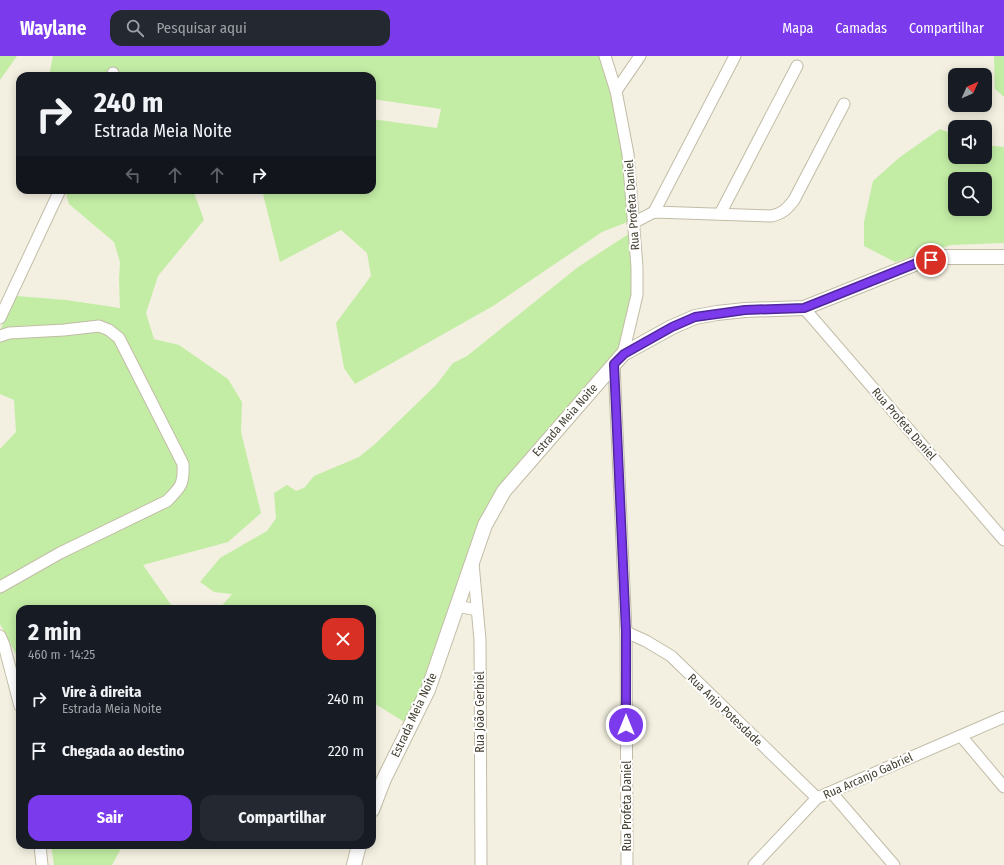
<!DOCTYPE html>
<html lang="pt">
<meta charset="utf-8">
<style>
:root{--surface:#171b24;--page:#242831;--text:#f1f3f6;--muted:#9ea1a6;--accent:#7c3aed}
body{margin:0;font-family:"Fira Sans Condensed",sans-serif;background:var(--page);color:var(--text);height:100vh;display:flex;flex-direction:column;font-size:15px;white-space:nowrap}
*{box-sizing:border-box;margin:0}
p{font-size:13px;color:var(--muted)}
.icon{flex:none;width:22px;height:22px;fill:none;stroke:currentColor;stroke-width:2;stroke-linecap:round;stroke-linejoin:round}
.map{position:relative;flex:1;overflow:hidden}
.details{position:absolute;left:16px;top:549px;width:360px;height:244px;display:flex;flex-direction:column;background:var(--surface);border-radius:12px;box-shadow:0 2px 10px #0003}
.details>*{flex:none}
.hud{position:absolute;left:16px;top:16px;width:360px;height:122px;border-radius:12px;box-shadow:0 2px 10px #0003;background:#171b24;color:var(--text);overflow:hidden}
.needle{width:26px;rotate:45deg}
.buttons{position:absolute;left:948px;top:12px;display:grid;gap:8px}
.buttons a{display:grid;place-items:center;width:44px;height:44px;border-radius:8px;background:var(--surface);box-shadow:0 2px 10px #0003;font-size:20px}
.pin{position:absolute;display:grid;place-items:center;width:34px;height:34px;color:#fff;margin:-17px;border:2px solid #fff;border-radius:50%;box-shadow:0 1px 4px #0007}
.me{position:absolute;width:44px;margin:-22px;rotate:0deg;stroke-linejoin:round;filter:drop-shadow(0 0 3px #0008)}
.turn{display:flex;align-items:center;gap:14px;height:84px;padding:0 12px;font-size:18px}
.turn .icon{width:52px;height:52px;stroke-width:2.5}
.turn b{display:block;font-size:28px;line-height:34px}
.lanes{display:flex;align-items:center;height:38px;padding:0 12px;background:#0003;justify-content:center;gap:20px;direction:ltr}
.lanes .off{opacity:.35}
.round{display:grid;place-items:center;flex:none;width:42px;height:42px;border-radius:12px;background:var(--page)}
.headline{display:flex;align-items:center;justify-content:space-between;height:68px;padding:0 12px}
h1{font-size:24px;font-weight:700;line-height:30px}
.button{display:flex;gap:8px;margin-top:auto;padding:8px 12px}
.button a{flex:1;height:46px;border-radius:12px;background:var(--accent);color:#fff;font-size:16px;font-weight:700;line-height:46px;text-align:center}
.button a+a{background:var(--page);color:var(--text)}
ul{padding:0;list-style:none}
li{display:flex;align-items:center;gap:12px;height:52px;padding:0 12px}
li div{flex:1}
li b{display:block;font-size:15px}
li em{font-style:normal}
header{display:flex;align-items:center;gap:24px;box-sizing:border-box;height:56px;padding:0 20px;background:var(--accent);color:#fff}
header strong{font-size:19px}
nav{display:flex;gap:22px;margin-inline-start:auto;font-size:14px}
.search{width:280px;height:36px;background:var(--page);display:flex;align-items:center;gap:10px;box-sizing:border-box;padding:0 14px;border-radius:12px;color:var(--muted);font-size:15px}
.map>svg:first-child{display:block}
</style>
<header>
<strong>Waylane</strong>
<div class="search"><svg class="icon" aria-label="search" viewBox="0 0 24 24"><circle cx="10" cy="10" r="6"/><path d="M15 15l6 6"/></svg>Pesquisar aqui</div>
<nav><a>Mapa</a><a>Camadas</a><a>Compartilhar</a></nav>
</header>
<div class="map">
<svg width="1004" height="809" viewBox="0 0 1004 809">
<rect width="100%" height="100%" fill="#f3f0e1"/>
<!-- green -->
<g fill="#c3eda5" fill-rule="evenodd">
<path d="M 0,0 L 17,0 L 0,24 Z"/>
<path d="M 53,0 L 603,0 L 621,68 L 630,165 L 602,176 L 493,250 L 355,328 L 344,312 L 336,267 L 371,220 L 367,197 L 341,174 L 280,206 L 262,134 L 372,134 L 372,63 L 437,72 L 441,53 L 372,43 L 372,20 L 49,20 Z"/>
<path d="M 994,0 L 1004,0 L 1004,41 L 995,33 Z"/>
<path d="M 940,73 L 955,79 L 955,101 L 985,101 L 985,89 L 1004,91 L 1004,187 L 951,189 L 895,206 L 864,190 L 864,166 L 873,125 L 900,101 ZM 955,123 L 985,123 L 985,153 L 955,153 Z"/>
<path d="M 65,134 L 193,134 L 204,164 L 158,220 L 146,257 L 154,283 L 179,289 L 228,323 L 242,346 L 241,376 L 261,457 L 228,486 L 143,509 L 174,553 L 20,553 L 20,606 L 0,568 L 0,393 L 16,376 L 14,344 L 0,338 L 0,274 L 17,240 L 66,244 L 120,252 L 119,224 L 120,206 L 114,186 L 69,148 Z"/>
<path d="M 630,177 L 633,242 L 620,298 L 495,441 L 434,613 L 406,667 L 372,646 L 372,553 L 219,553 L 232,538 L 214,536 L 200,526 L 220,502 L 267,475 L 276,462 L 274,437 L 287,429 L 296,435 L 304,432 L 314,420 L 359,401 L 375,388 L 436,329 L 453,307 L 467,300 L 578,211 Z"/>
<path d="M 51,789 L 123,789 L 112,809 L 54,809 Z"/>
</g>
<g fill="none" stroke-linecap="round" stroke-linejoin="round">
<!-- minor casing -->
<g stroke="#c2bca6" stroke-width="13">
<g id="minor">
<path d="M 605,0 L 616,35 L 628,98 L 637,211 L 637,239 L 623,298"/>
<path d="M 112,20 L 113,17"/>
<path d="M 616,35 L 640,0"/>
<path d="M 654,156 L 735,0"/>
<path d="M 720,158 L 797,10"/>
<path d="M 633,167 L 654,156 L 771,160 C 782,158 787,153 794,144 L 844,48"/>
<path d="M 804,252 L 1004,484"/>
<path d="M 0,262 L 60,134"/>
<path d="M 0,280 L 9,277 L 64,274 L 99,270 L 109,274 L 119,282 L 183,408 C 184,428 181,431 167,445 L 60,497 L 0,531"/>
<path d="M 614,308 L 626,576 L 627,809"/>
<path d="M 473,507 L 480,584 L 481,809"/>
<path d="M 457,550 L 477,554"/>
<path d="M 626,576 L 646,585 L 671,600 L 817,742"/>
<path d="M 0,580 L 4,589 L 20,650"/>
<path d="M 961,680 L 1004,731"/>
<path d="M 831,736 L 894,809"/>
<path d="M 40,789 L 42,809"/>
<path d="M 754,809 L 817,742 L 1004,661"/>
</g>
</g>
<!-- tertiary casing -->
<g stroke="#c2bca6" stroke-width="16">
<g id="tertiary">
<path d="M 372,754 L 384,723 L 428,634 L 485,469 L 504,435 L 623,298 L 672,271 L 695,261 L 717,257 L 745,254 L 804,252 L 917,207 L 945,201 L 1004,201"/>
<path d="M 354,809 L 359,789"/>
</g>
</g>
<!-- minor -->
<use href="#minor" stroke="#fff" stroke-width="11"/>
<!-- tertiary -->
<use href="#tertiary" stroke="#fff" stroke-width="14"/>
</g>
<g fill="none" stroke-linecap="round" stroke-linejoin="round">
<!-- route casing -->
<g stroke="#51269a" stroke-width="10">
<path id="route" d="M 626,669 L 626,576 L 614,308 L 624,298 L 672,271 L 695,261 L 745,254 L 804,252 L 917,207 L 931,204"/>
</g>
<!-- route -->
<use href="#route" stroke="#7c3aed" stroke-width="7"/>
</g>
<g text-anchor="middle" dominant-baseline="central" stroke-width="4" stroke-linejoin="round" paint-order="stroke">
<!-- street labels -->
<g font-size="12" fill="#454032" stroke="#fff">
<text transform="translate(632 149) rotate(-94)">Rua Profeta Daniel</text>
<text transform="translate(565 364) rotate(-49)">Estrada Meia Noite</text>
<text transform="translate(904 368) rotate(49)">Rua Profeta Daniel</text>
<text transform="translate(725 654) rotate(44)">Rua Anjo Potesdade</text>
<text transform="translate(480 656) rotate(-90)">Rua João Gerbiel</text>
<text transform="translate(414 659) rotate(-65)">Estrada Meia Noite</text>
<text transform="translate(868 720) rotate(-24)">Rua Arcanjo Gabriel</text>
<text transform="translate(627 750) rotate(-90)">Rua Profeta Daniel</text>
</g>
</g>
</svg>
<div class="buttons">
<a><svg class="needle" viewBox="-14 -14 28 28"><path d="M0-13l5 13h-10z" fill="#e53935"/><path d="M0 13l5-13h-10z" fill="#9ea1a6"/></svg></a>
<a><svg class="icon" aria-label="sound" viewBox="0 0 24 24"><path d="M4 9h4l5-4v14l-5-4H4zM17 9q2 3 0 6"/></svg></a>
<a><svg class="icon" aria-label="search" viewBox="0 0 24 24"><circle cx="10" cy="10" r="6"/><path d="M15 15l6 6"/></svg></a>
</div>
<div class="pin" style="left:931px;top:204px;background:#d93025"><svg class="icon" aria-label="arrive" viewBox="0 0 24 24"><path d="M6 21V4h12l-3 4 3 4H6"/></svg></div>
<svg class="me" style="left:626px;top:669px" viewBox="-20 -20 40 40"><circle r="17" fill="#7c3aed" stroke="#fff" stroke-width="3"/><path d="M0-11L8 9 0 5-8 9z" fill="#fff"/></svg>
<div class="hud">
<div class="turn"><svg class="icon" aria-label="right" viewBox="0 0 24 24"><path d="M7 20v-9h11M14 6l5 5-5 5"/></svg><div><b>240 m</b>Estrada Meia Noite</div></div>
<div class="lanes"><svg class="icon off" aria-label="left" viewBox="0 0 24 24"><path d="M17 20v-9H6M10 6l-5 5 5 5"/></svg><svg class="icon off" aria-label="ahead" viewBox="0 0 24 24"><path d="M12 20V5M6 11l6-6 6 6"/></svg><svg class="icon off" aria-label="ahead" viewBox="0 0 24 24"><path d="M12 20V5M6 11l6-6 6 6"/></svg><svg class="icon" aria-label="right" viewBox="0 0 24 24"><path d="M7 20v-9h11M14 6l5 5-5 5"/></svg></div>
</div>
<section class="details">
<div class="headline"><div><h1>2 min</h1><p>460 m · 14:25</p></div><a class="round" style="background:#d93025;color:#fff"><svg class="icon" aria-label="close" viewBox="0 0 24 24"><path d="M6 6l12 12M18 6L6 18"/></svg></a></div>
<ul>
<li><svg class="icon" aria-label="right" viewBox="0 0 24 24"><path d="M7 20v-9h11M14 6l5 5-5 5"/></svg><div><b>Vire à direita</b><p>Estrada Meia Noite</p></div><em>240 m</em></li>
<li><svg class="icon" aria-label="arrive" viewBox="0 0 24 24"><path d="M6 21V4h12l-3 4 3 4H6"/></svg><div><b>Chegada ao destino</b></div><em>220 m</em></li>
</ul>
<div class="button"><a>Sair</a><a>Compartilhar</a></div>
</section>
</div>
